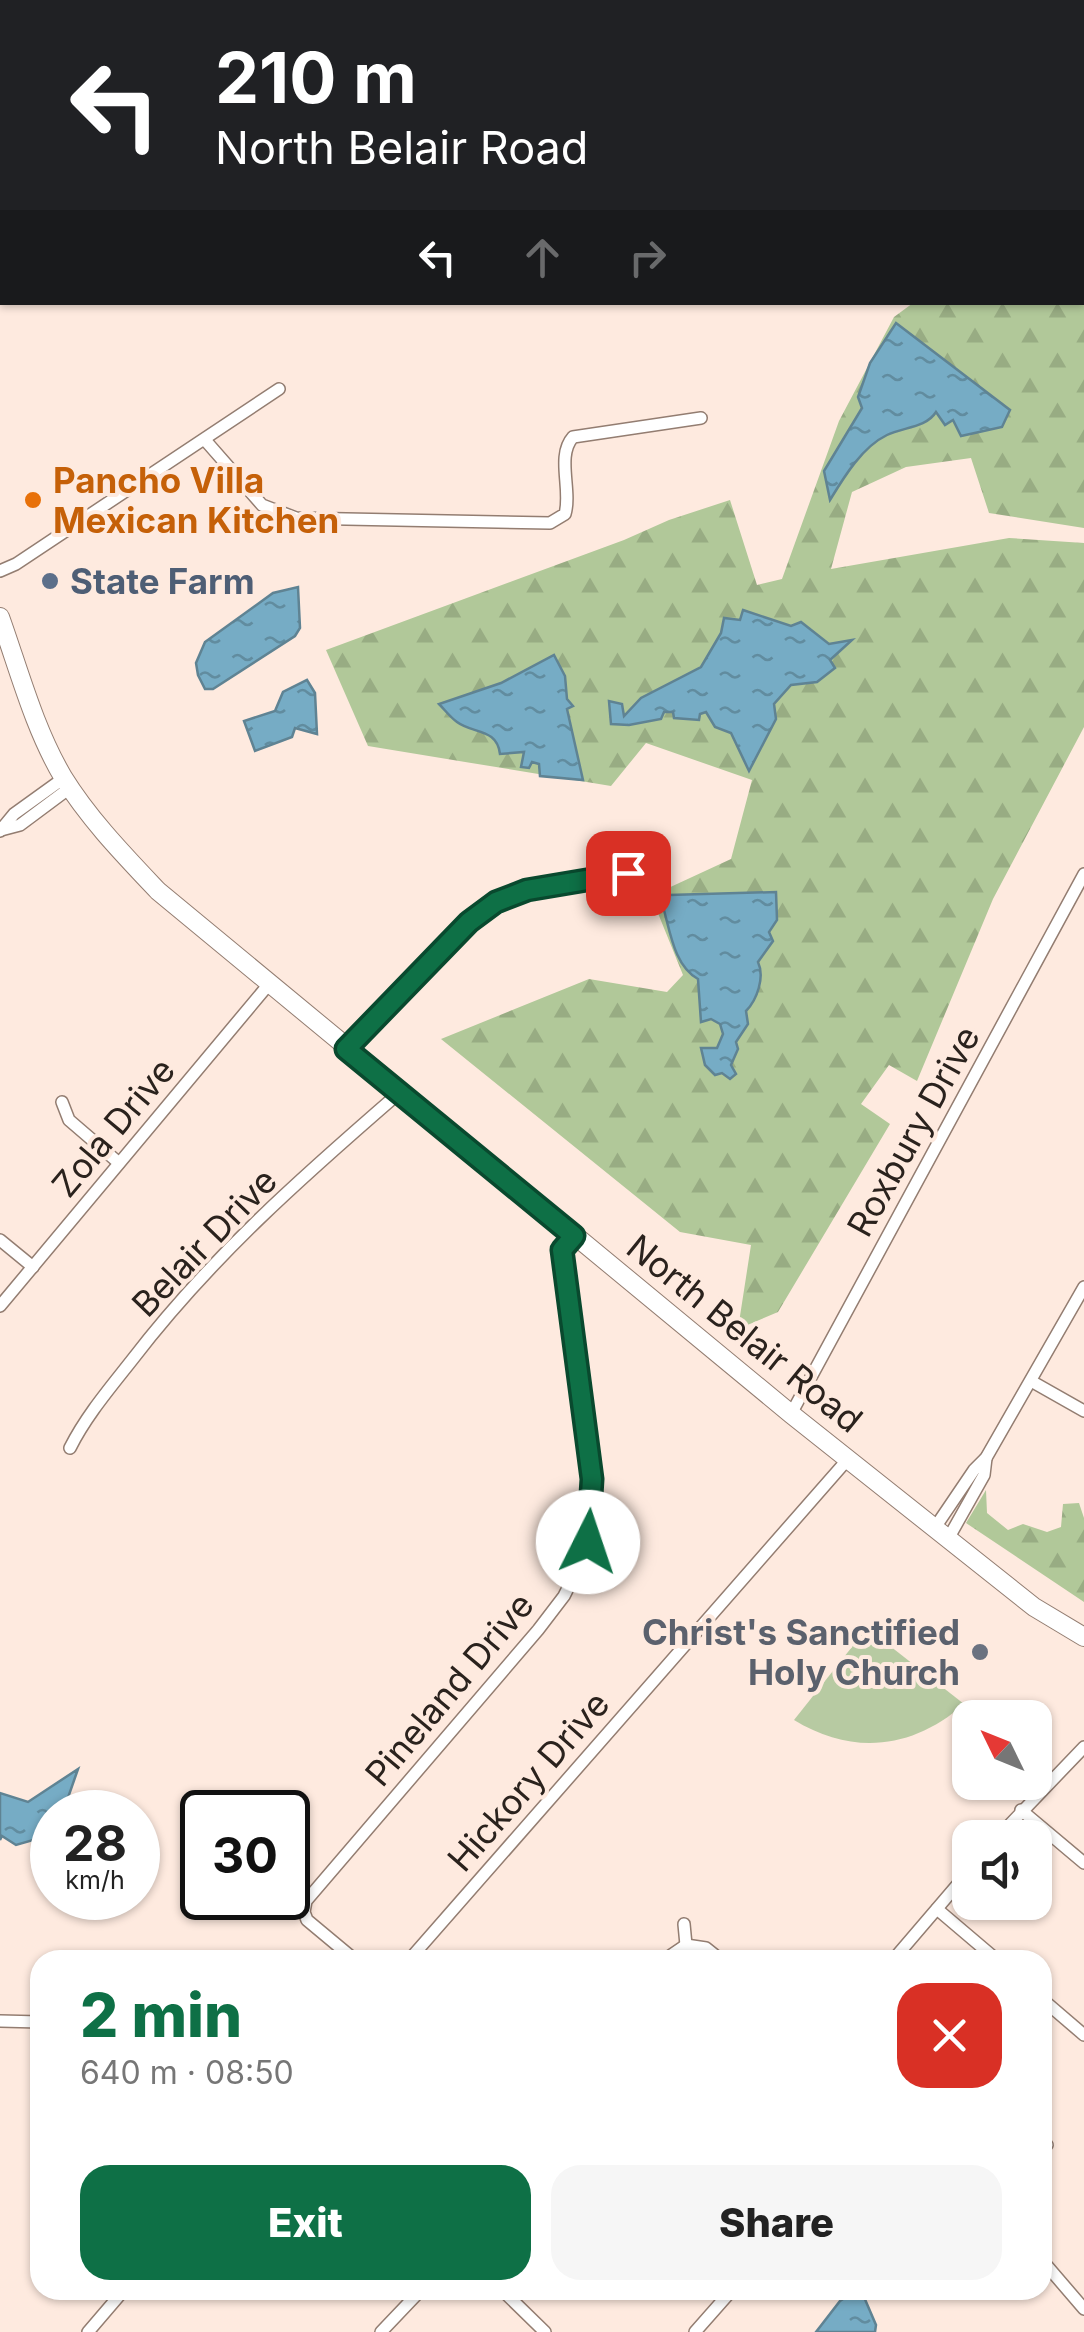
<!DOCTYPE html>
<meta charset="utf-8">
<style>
:root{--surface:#fff;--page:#f6f6f6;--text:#222;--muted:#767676;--accent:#0e7046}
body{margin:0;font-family:Inter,sans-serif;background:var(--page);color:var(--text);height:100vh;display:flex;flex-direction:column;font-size:38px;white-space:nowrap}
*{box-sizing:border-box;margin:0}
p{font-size:32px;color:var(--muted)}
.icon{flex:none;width:55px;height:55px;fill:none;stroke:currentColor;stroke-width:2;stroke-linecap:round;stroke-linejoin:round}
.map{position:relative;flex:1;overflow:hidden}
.panel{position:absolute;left:30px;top:1950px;width:1022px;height:350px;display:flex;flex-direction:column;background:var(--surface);border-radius:30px;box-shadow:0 2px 8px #0004}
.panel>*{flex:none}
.banner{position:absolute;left:0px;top:0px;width:1085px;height:305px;box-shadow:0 2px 8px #0004;background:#202124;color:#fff;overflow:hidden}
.needle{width:65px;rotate:313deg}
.tools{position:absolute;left:952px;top:1700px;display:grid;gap:20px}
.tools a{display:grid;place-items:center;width:100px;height:100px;border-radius:20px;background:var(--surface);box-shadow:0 2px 8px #0004;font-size:50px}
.speed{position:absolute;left:30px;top:1790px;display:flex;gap:20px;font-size:50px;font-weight:700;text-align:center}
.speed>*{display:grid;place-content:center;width:130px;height:130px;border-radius:50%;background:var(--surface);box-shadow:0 2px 8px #0004;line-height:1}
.speed small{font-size:25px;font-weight:400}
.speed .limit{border:5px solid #111;border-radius:15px;background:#fff;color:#111}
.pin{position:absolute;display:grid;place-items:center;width:85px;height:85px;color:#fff;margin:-42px;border-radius:20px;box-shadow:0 5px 15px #0006}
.me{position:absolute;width:110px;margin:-55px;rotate:4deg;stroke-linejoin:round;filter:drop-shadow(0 0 8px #0008)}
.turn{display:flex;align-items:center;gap:35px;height:210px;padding:0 50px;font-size:45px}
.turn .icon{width:130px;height:130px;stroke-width:2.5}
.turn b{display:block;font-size:70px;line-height:85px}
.lanes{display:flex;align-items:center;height:95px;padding:0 50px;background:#0003;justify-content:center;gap:50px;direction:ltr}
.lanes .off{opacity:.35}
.round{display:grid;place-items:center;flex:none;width:105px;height:105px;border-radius:30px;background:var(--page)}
.headline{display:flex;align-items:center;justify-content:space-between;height:170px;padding:0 50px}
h1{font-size:60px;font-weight:800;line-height:75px;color:var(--accent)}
.action{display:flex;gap:20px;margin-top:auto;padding:20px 50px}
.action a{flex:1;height:115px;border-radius:30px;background:var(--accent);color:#fff;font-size:40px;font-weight:800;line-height:115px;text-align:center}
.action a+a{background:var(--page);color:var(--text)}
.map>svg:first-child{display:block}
</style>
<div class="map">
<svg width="1084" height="2332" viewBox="0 0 1084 2332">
<defs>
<pattern id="forest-firs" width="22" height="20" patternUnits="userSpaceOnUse" patternTransform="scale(2.5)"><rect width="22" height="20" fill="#b1c899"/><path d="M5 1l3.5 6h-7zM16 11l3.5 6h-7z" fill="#98ac83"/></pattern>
<pattern id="water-ripples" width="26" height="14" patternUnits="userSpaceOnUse" patternTransform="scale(2.5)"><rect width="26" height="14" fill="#76acc5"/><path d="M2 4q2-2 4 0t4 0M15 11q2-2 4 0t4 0" fill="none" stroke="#618c9f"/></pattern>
</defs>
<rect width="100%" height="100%" fill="#feeadf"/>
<!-- forest -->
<g fill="url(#forest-firs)">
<path d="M 1084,256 L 1084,528 L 989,513 L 971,458 L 906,467 L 852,492 L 831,569 L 1009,538 L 1084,543 L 1084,727 L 993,899 L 917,1081 L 889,1065 L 861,1104 L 890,1124 L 778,1312 L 738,1329 L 751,1245 L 680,1232 L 441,1039 L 589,979 L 667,992 L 683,975 L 651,896 L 731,859 L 752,780 L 646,743 L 611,786 L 368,746 L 326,650 L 624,540 L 669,520 L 730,500 L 757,585 L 782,579 L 839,421 L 894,317 L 913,303 L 1082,302 Z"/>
<path d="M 986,1490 L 987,1513 L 1008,1530 L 1023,1524 L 1047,1532 L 1061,1527 L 1063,1504 L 1079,1503 L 1084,1518 L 1084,1602 L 966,1523 Z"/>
</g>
<!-- pitch -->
<path fill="#b7caa2" d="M 867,1628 L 964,1704 C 913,1749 853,1756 794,1720 Z"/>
<!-- water -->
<g fill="url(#water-ripples)" stroke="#5f8393" stroke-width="2.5">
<path d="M 896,323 L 1010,410 L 1002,427 L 961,436 L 953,420 L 945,425 L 936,412 C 926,428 903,427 887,435 C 862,447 844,477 830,500 L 824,471 L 862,408 L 858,397 L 870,363 Z"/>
<path d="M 298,587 L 300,628 L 295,636 L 213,689 L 205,689 L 198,675 L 196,663 L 205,642 L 273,593 Z"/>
<path d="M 743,610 L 791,626 L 801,622 L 829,644 L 852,640 L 830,660 L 835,668 L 817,682 L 791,685 L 774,704 L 776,719 L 749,771 L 731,733 L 715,727 L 706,712 L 700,714 L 699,720 L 674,718 L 673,712 L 664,712 L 661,719 L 629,725 L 611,724 L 609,701 L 622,704 L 624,716 L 641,698 L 701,667 L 721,633 L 724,618 L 740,620 Z"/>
<path d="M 554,655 L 565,676 L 567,699 L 573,706 L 567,709 L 583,780 L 540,776 L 539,764 L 532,762 L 529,768 L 521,767 L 524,752 L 500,754 C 497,728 473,734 457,722 C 450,717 445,710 439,704 L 501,683 Z"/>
<path d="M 307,680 L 315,693 L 317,734 L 295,728 L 292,737 L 255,751 L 244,721 L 275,711 L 283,692 Z"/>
<path d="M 776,892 L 777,920 L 769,932 L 773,941 L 758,962 C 765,977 757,1000 746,1011 L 748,1024 L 736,1042 L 738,1049 L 731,1065 L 736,1074 L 730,1079 L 722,1073 L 715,1075 L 705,1065 L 701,1048 L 717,1048 L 723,1034 L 720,1024 L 711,1019 L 701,1022 L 698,979 C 673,965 670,929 662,903 L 669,895 Z"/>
<path d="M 78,1769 L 63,1812 L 52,1812 L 52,1825 L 37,1839 L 16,1845 L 2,1836 L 0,1840 L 0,1793 L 28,1802 Z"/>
<path d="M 857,2290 L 861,2290 L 876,2325 L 875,2332 L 816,2332 L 840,2301 Z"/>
</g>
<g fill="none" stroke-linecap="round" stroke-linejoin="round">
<!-- minor casing -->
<g stroke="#937d71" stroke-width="14">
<g id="minor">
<path d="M 458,0 L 458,2"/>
<path d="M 205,440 L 262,505 L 296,518 L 550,523 L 565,514 C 572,490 556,456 573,437 L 701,418"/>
<path d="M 0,571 L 16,564 L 279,389"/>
<path d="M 1,830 L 20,825 L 71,787"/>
<path d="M 0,831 L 14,814 L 64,778"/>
<path d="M 347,1049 L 469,922 L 496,902 L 527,890 L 628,873 L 649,874"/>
<path d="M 62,1102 L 69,1120 L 119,1163"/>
<path d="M 0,1240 L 33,1267"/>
<path d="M 0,1306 L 269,984"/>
<path d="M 1031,1381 L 1084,1411"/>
<path d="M 791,1414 L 1084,874"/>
<path d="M 70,1448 C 86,1416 110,1388 132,1360 C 211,1257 302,1177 399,1093"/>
<path d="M 934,1529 L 974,1470 L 986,1458 L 1084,1287"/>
<path d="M 948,1539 L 984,1475 L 986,1458"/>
<path d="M 1021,1810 L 1084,1863"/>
<path d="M 997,1838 L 1084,1747"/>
<path d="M 937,1909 L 997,1960"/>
<path d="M 684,1924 L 686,1945"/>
<path d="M 355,1960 L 307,1920 L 304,1912 L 306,1901 L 538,1630 L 564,1596 L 578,1568 L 588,1542 L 591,1511 L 592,1479 L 563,1250 L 574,1236"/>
<path d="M 409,1960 L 848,1459"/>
<path d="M 664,1960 L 686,1945 L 706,1948 L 721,1960"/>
<path d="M 893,1960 L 970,1870"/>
<path d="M 1042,1999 L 1084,2035"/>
<path d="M 0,2021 L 40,2022"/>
<path d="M 1042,2149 L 1047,2145"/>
<path d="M 1042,2260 L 1084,2309"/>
<path d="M 502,2290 L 545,2332"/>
<path d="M 88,2332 L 124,2290"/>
<path d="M 381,2332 L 421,2290"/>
<path d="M 695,2332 L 732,2290"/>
</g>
</g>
<!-- tertiary casing -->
<g stroke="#937d71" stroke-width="18">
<g id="tertiary">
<path d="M 716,2 L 737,0"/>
<path d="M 0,274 L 2,272"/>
</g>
</g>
<!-- secondary casing -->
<g stroke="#937d71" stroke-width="20">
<path id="secondary" d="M 0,617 C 19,670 34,728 63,777 C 89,819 124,855 158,891 L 791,1414 L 1034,1607 L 1084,1637"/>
</g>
<!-- minor -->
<use href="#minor" stroke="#fff" stroke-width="11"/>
<!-- tertiary -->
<use href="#tertiary" stroke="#fff" stroke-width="15"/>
<!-- secondary -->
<use href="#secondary" stroke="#fff" stroke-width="18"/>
</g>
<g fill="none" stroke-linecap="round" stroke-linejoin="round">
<!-- route casing -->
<g stroke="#09492e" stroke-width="25">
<path id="route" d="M 588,1542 L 592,1479 L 562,1250 L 574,1236 L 346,1049 L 469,922 L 496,902 L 527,890 L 628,873"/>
</g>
<!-- route -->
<use href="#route" stroke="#0e7046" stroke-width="18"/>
</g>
<!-- markers -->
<circle fill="#e8710a" stroke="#feeadf" stroke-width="4" cx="33" cy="500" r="10"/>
<circle fill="#5c6f8a" stroke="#feeadf" stroke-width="4" cx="50" cy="581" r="10"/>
<circle fill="#6b7280" stroke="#feeadf" stroke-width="4" cx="980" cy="1652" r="10"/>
<g text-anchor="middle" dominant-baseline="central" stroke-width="8" stroke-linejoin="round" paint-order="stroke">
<!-- food labels -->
<g font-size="35" font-weight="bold" fill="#c56008" stroke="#feeadf" text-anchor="start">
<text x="53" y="480">Pancho Villa<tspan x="53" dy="40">Mexican Kitchen</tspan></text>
</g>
<!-- service labels -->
<g font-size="35" font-weight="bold" fill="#4e5e75" stroke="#feeadf" text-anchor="start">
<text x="70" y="581">State Farm</text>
</g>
<!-- street labels -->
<g font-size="35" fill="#2a221d" stroke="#feeadf">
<text transform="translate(113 1127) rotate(-50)">Zola Drive</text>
<text transform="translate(913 1131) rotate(-61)">Roxbury Drive</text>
<text transform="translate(204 1242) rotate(-46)">Belair Drive</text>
<text transform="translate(745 1333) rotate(39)">North Belair Road</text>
<text transform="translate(449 1689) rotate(-50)">Pineland Drive</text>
<text transform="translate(528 1781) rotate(-49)">Hickory Drive</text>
</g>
<!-- worship labels -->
<g font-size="35" font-weight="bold" fill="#5b616d" stroke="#feeadf" text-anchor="end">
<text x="960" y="1632">Christ's Sanctified<tspan x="960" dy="40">Holy Church</tspan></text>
</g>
</g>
</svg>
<div class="tools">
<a><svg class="needle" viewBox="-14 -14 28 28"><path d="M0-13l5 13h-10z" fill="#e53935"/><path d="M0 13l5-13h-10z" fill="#767676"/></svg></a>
<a><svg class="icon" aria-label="sound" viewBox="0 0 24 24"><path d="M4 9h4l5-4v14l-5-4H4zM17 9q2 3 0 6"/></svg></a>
</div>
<div class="speed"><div>28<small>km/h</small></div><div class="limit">30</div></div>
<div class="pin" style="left:628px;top:873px;background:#d93025"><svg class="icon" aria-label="arrive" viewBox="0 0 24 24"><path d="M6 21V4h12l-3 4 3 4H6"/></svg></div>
<svg class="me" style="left:588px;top:1542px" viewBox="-20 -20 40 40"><circle r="19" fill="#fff"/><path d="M0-13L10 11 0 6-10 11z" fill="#0e7046"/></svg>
<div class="banner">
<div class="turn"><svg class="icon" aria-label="left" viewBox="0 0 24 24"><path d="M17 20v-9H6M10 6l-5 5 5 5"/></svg><div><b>210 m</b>North Belair Road</div></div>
<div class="lanes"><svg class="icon" aria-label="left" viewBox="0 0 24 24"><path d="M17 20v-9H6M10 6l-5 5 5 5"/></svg><svg class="icon off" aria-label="ahead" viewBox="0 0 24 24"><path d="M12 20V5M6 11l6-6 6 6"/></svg><svg class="icon off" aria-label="right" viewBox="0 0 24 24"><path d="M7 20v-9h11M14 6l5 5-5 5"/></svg></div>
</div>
<section class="panel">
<div class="headline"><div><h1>2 min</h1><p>640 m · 08:50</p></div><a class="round" style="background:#d93025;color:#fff"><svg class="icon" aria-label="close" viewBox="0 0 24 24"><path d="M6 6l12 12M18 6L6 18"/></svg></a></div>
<div class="action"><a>Exit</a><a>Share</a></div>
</section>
</div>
